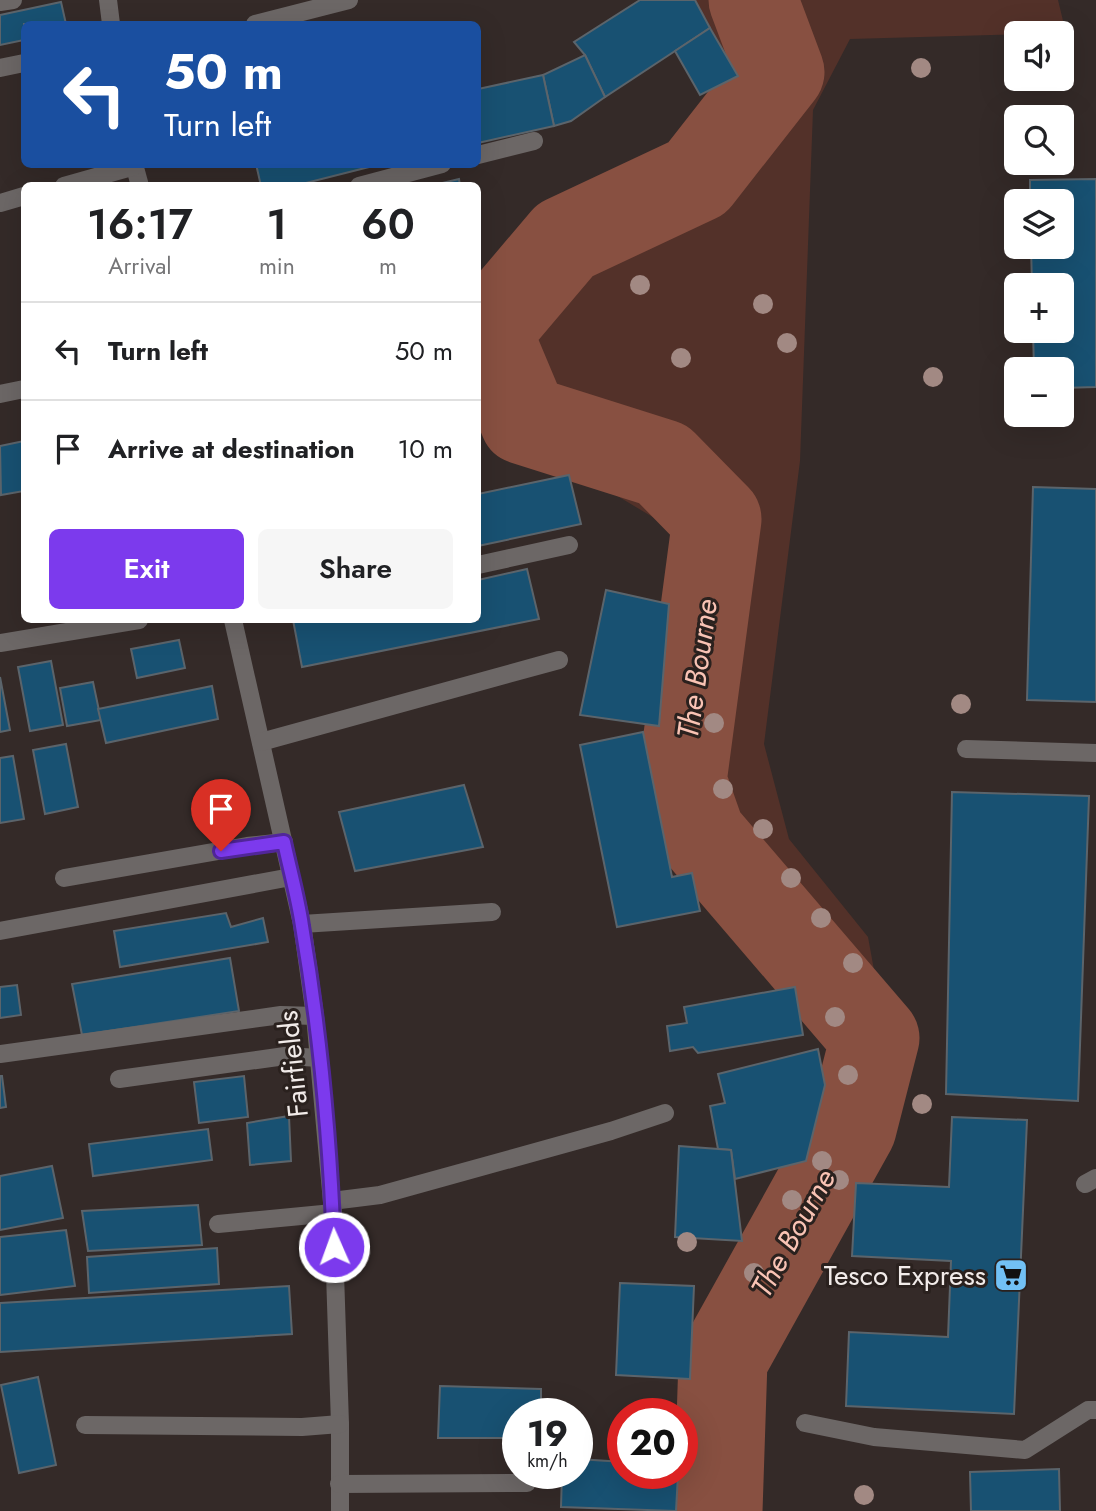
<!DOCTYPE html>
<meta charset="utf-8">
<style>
:root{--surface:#fff;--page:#f6f6f6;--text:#202124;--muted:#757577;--line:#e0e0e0;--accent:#7c3aed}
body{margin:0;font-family:Jost,sans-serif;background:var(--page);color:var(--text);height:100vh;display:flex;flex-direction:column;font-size:26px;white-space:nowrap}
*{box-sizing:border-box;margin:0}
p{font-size:23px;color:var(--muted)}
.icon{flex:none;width:38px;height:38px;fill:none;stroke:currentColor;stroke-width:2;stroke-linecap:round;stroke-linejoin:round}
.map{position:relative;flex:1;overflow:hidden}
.panel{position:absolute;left:21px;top:182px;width:460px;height:441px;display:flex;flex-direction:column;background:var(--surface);border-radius:10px;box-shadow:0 7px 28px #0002}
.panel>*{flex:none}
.banner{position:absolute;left:21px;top:21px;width:460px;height:147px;border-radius:10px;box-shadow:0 7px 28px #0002;background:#1a4fa0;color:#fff;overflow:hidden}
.fabs{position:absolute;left:1004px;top:21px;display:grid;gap:14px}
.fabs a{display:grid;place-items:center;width:70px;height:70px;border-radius:10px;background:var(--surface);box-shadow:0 7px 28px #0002;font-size:35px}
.speed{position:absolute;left:502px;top:1398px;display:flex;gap:14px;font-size:35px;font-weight:700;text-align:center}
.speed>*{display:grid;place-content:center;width:91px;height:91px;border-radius:50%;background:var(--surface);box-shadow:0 7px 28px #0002;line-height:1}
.speed small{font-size:18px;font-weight:400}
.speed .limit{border:10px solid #d22;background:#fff;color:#111}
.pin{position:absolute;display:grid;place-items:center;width:60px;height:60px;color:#fff;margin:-72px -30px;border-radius:50% 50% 50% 0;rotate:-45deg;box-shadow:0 0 7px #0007}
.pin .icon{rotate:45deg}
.me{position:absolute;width:77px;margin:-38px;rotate:358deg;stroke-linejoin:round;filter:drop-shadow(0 0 5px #0008)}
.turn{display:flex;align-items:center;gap:24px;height:147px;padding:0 28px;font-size:32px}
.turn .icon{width:91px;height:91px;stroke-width:2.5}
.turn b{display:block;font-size:49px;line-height:60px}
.eta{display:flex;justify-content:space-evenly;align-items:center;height:119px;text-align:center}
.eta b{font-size:42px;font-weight:600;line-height:49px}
.button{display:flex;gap:14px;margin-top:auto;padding:14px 28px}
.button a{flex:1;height:80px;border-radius:10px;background:var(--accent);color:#fff;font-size:28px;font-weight:600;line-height:80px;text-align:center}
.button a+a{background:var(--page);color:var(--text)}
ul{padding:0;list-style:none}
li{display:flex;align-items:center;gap:21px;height:98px;padding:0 28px;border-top:2px solid var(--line)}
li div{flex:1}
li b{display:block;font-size:26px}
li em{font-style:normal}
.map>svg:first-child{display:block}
</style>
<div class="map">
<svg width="1096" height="1511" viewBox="0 0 1096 1511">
<rect width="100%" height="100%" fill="#342a28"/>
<!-- green -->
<path fill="#533129" d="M 695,0 L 1058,0 L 1066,33 L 850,39 L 813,110 L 800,461 L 764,744 L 789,839 L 868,937 L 895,1085 L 824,1028 L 654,786 L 676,531 L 579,473 L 478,401 L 478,303 L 529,266 L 575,214 L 657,174 L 738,76 Z"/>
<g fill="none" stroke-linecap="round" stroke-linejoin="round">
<!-- river -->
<path stroke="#885041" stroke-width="89" d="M 718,1511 L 723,1360 L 852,1128 L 875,1038 L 701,835 L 682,781 L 717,519 L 663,464 L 524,420 L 487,332 L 565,240 L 697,178 L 780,72 L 753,0"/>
</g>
<!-- building -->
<g fill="#185172" stroke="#5b646b" stroke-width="2">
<path d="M 640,0 L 695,0 L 710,28 L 605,97 L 585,55 L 574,42 Z"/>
<path d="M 61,2 L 66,24 L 24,24 L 24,40 L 0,45 L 0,15 Z"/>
<path d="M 710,28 L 738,76 L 700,95 L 675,51 Z"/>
<path d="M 585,55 L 605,97 L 571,121 L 554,126 L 543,75 Z"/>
<path d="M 543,75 L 554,126 L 478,143 L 478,89 Z"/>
<path d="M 256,164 L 381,164 L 294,186 L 261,186 Z"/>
<path d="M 459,179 L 460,186 L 430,186 Z"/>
<path d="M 1096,179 L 1096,387 L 1062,388 L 1062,369 L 1034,369 L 1033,331 L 1062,331 L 1062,285 L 1032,285 L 1031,247 L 1062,247 L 1062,201 L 1030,201 L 1030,180 Z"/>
<path d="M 24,441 L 24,491 L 1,495 L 0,446 Z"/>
<path d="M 569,475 L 581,524 L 478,546 L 478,494 Z"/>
<path d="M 1033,487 L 1096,489 L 1096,702 L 1027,700 Z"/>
<path d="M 527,569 L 539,619 L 302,667 L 293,620 L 478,620 L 478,580 Z"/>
<path d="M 606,590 L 669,604 L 659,726 L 580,715 Z"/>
<path d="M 179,640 L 185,668 L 137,678 L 131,649 Z"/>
<path d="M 51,661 L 63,725 L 30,731 L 18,667 Z"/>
<path d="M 0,677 L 10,730 L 0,732 Z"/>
<path d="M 93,682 L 101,720 L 67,726 L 60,688 Z"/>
<path d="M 212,686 L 218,719 L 106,743 L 98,709 Z"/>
<path d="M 643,732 L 672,877 L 692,873 L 700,911 L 617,927 L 580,745 Z"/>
<path d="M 66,744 L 78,807 L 45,814 L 33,750 Z"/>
<path d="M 13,756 L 24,819 L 0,823 L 0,758 Z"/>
<path d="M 464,785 L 483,847 L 355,871 L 339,812 Z"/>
<path d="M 952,792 L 1089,796 L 1078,1101 L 946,1094 Z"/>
<path d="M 226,913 L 231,927 L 263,918 L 268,942 L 120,967 L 114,931 Z"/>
<path d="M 230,958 L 239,1011 L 82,1035 L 72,984 Z"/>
<path d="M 17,985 L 21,1015 L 0,1018 L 0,987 Z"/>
<path d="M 795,987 L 803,1035 L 698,1053 L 693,1047 L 670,1051 L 667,1026 L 687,1023 L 684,1007 Z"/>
<path d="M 818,1049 L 825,1085 L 806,1161 L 735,1179 L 731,1150 L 718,1149 L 710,1106 L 725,1103 L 718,1074 Z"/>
<path d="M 0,1076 L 2,1076 L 6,1107 L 0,1108 Z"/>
<path d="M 244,1076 L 248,1117 L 199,1123 L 194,1082 Z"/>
<path d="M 289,1116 L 291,1161 L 250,1165 L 247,1123 Z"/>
<path d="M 952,1117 L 1027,1120 L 1014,1414 L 846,1406 L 849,1332 L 948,1337 L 951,1261 L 852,1256 L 856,1183 L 949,1187 Z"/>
<path d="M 208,1129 L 212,1160 L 93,1176 L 89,1144 Z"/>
<path d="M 679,1146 L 731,1150 L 742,1241 L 675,1237 Z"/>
<path d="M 52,1166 L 63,1218 L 0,1230 L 0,1176 Z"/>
<path d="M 198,1205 L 202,1245 L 88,1251 L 82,1211 Z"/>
<path d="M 66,1230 L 75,1286 L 0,1295 L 0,1237 Z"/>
<path d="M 217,1248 L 219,1284 L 89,1293 L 87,1257 Z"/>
<path d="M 620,1283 L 694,1286 L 690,1379 L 616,1375 Z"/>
<path d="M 289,1286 L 292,1334 L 0,1352 L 0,1303 Z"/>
<path d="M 38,1377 L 56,1465 L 19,1473 L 1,1385 Z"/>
<path d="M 440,1386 L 541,1389 L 541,1414 L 518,1414 L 518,1438 L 438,1438 Z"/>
<path d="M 578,1459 L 623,1462 L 623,1474 L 678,1474 L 676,1511 L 561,1507 L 562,1474 L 578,1474 Z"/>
<path d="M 1059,1469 L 1060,1511 L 971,1511 L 970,1472 Z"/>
</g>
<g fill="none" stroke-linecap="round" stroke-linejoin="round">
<!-- service -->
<g stroke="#6c6766" stroke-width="18">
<path d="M 108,0 L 111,24"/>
<path d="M 0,2 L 13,0"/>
<path d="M 255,24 L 349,0"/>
<path d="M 0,68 L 24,63"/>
<path d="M 478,155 L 534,141"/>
<path d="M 134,164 L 140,186"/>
<path d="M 64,186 L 135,166"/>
<path d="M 359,186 L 442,164"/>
<path d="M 0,203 L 24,196"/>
<path d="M 0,394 L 24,389"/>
<path d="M 478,565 L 569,545"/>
<path d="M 233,620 L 302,924 L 315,1016 L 333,1213 L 340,1424 L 340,1511"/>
<path d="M 0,643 L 139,620"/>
<path d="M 261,742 L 559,660"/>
<path d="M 966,749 L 1096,753"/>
<path d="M 64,878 L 247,846 L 284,842"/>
<path d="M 302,924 L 492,912"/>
<path d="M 0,931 L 291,877"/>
<path d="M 0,1054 L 281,1015 L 315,1016"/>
<path d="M 119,1079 L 285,1056 L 320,1058"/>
<path d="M 1085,1184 L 1096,1178"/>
<path d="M 332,1201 L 380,1195 L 611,1131 L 665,1113"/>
<path d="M 218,1224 L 333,1213"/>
<path d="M 805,1423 L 874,1437 L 1025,1450 L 1088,1410 L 1096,1410"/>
<path d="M 85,1425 L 302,1427 L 340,1424"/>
<path d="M 339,1484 L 527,1483"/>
</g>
</g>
<!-- trees -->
<g fill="#a28983">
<circle cx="921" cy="68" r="10"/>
<circle cx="640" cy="285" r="10"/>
<circle cx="763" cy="304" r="10"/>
<circle cx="787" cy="343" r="10"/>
<circle cx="681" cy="358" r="10"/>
<circle cx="933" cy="377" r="10"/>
<circle cx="961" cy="704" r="10"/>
<circle cx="714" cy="723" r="10"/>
<circle cx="723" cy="789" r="10"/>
<circle cx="763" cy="829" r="10"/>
<circle cx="791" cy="878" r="10"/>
<circle cx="821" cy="918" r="10"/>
<circle cx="853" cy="963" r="10"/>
<circle cx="835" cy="1017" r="10"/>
<circle cx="848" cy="1075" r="10"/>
<circle cx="922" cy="1104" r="10"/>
<circle cx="822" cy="1161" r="10"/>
<circle cx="839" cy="1180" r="10"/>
<circle cx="792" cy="1200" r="10"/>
<circle cx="687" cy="1242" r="10"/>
<circle cx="754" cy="1273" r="10"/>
<circle cx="864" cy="1495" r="10"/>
</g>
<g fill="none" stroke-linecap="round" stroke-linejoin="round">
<!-- route casing -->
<g stroke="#51269a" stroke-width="18">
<path id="route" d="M 221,851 L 284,842 C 290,870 298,898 302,926 C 320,1031 330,1140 334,1247"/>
</g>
<!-- route -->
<use href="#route" stroke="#7c3aed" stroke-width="12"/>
</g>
<!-- icons -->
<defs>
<g id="supermarket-square" transform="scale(1.75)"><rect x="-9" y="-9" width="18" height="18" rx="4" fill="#72c1f5" stroke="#2a211e"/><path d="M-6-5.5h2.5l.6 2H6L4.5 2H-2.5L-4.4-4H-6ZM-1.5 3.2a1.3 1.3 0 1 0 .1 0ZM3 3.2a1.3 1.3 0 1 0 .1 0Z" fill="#111"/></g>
</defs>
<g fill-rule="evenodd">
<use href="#supermarket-square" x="1011" y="1275"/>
</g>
<g text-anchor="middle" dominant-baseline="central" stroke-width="6" stroke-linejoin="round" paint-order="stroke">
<!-- street labels -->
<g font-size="28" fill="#f1ebe9" stroke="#2a211e">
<text transform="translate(293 1064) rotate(-96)">Fairfields</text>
</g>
<!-- poi labels -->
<g font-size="28" fill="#f1ebe9" stroke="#2a211e" text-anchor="end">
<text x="986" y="1275">Tesco Express</text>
</g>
<!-- water labels -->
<g font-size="30" font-style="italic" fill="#f9c3b4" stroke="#2a211e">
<text transform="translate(697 669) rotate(-82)">The Bourne</text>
<text transform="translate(793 1233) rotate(-61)">The Bourne</text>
</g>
</g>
</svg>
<div class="fabs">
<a><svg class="icon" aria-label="sound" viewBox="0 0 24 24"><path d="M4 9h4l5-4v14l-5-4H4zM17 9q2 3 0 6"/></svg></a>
<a><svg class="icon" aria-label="search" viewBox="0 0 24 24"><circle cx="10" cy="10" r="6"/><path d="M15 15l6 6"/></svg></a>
<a><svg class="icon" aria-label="layers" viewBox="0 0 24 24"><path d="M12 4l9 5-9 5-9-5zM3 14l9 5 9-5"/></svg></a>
<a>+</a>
<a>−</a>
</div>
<div class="speed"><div>19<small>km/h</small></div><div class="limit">20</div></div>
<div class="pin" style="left:221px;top:851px;background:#d93025"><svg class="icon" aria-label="arrive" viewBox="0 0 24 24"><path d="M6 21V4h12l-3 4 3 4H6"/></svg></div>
<svg class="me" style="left:334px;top:1247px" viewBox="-20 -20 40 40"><circle r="17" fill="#7c3aed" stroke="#fff" stroke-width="3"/><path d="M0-11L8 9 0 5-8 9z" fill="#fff"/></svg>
<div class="banner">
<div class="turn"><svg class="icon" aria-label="left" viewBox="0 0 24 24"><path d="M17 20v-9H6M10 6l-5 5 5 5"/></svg><div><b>50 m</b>Turn left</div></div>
</div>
<section class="panel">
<div class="eta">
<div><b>16:17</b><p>Arrival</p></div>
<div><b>1</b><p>min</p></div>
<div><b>60</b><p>m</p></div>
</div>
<ul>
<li><svg class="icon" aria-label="left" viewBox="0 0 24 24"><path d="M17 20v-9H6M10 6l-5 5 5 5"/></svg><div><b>Turn left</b></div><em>50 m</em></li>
<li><svg class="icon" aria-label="arrive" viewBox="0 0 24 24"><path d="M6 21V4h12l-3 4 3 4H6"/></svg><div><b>Arrive at destination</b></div><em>10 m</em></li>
</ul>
<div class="button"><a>Exit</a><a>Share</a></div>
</section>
</div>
